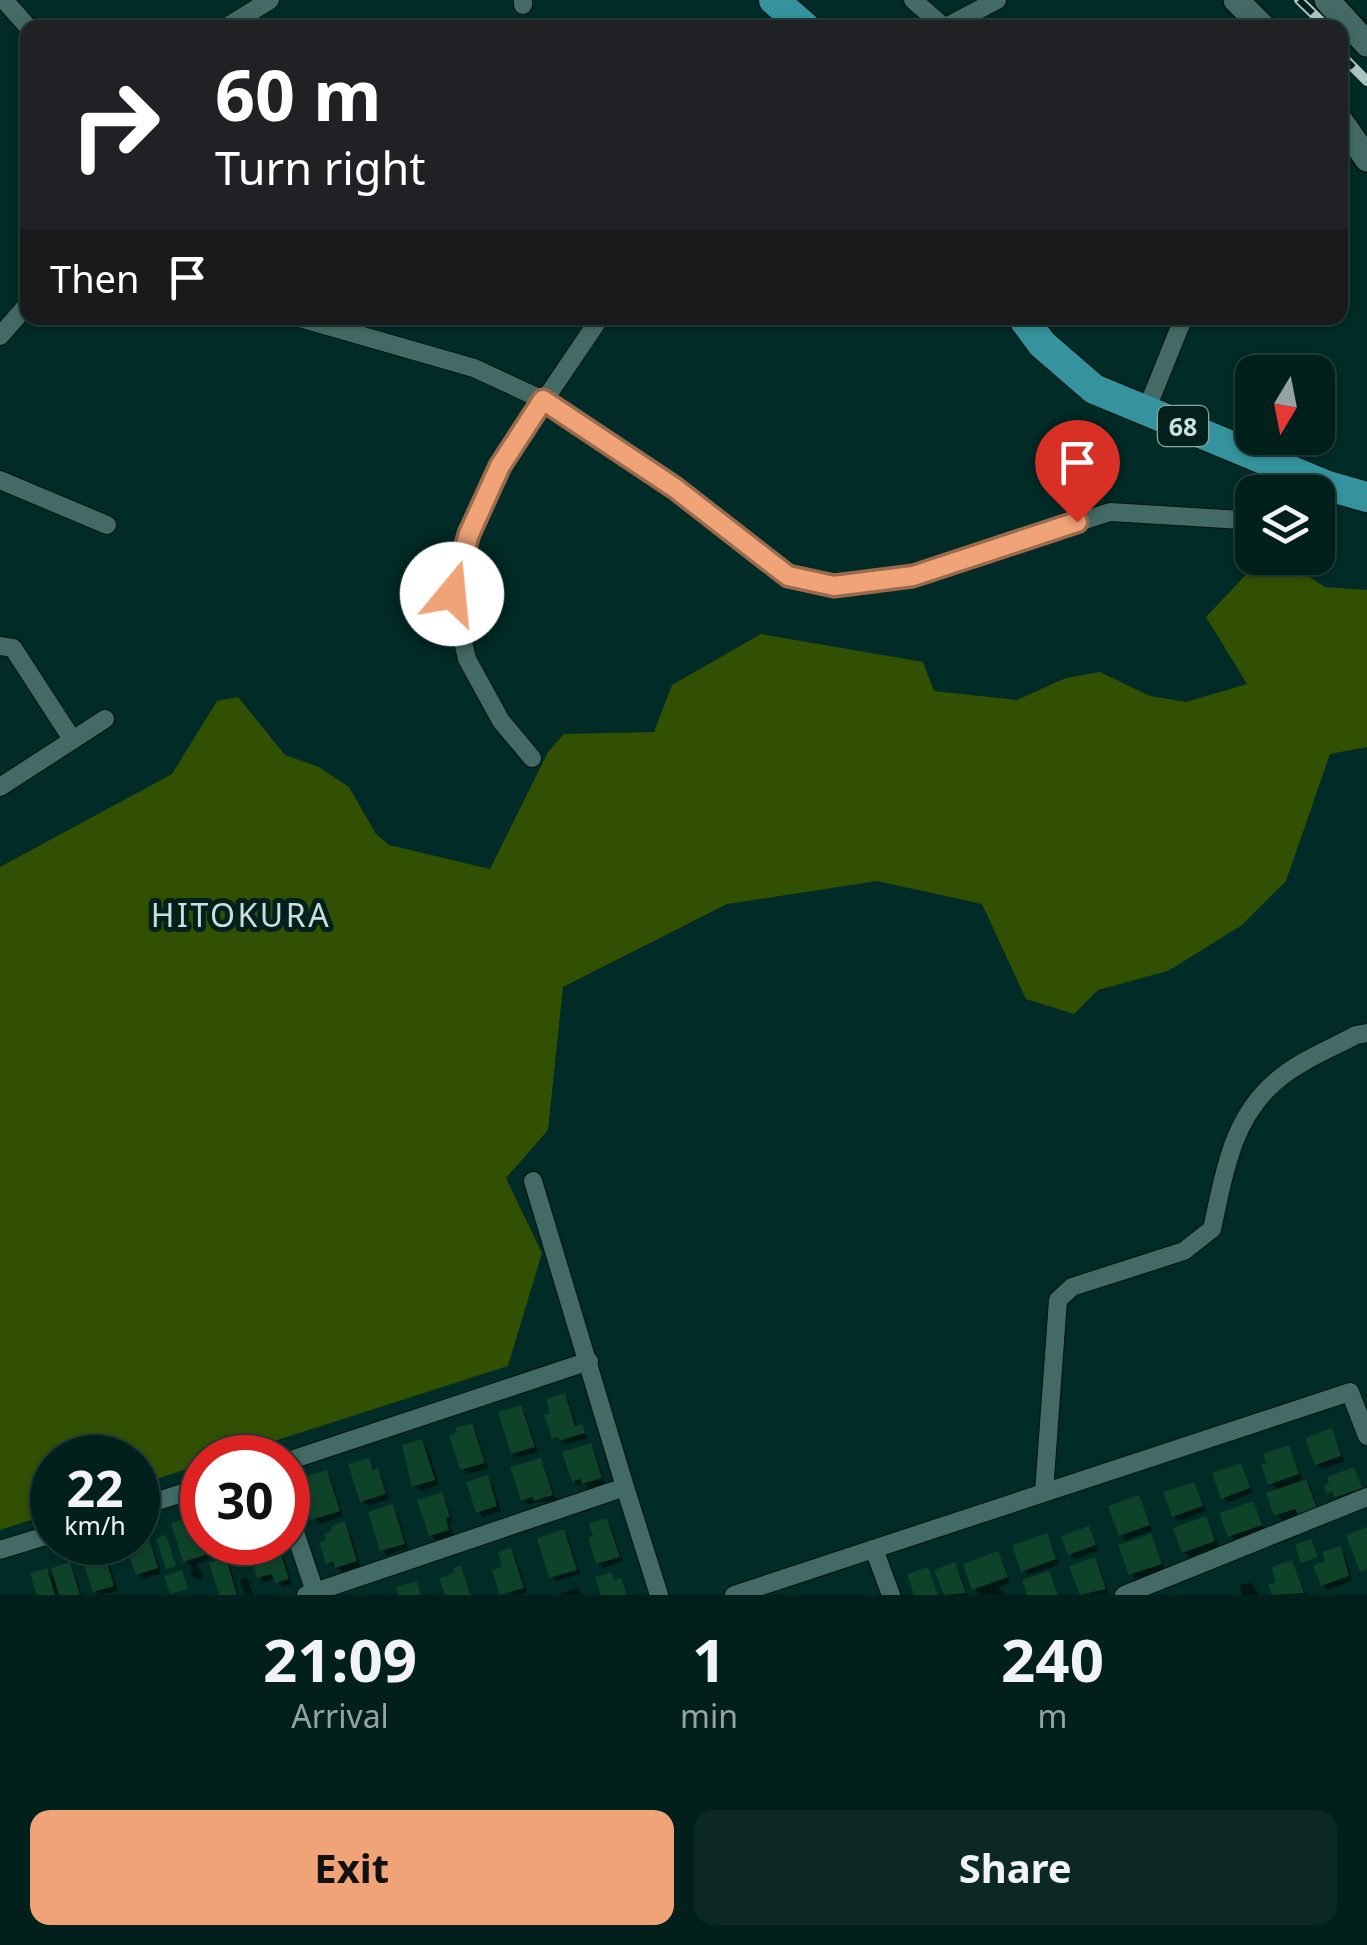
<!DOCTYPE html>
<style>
:root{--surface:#01201c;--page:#0b2825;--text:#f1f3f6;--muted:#96a3a3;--line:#233e3b;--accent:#efa377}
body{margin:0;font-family:"Noto Sans",sans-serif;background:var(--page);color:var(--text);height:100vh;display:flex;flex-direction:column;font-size:38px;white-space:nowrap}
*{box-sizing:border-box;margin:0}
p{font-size:32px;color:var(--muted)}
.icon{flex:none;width:55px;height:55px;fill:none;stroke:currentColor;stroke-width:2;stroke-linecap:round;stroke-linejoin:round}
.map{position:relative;height:1595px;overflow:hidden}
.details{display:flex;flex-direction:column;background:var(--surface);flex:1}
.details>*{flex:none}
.hud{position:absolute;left:20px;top:20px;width:1328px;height:305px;border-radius:20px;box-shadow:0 2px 8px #0004,0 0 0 2px var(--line);background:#202124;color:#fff;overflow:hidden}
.needle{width:65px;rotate:190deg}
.buttons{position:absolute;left:1235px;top:355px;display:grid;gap:20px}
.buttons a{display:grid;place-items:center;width:100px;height:100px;border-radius:20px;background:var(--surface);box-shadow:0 2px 8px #0004,0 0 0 2px var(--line);font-size:50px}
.speed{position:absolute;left:30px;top:1435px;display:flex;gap:20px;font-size:50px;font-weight:700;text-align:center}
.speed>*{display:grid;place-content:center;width:130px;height:130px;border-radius:50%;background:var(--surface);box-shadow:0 2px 8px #0004,0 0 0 2px var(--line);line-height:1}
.speed small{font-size:25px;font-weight:400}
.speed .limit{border:15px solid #d22;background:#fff;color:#111}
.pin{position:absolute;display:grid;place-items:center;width:85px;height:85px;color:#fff;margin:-102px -42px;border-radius:50% 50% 50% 0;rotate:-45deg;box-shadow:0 0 10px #0007}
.pin .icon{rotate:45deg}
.me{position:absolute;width:110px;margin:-55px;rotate:17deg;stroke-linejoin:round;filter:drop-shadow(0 0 8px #0008)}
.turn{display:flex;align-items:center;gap:35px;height:210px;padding:0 30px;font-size:45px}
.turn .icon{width:130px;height:130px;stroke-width:2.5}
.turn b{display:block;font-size:70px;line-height:85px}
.then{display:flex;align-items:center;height:95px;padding:0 30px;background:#0003;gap:20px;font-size:38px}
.eta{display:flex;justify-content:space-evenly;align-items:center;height:170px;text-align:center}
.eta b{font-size:60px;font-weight:700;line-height:70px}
.cta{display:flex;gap:20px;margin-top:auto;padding:20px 30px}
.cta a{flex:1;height:115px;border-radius:20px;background:var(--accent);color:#111;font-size:40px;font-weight:700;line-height:115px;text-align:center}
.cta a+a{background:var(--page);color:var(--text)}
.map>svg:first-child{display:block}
</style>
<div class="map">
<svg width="1367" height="1595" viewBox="0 0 1367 1595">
<rect width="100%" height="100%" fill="#012b26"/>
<!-- green -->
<path fill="#325002" d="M 1259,561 L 1294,567 L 1325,587 L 1367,590 L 1367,747 L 1330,754 L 1286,881 L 1242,925 L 1168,971 L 1098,990 L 1074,1014 L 1026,999 L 982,904 L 877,881 L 727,904 L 563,987 L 548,1130 L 506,1178 L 542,1253 L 508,1366 L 224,1457 L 202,1458 L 202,1464 L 138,1485 L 138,1458 L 52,1458 L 52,1513 L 0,1530 L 0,867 L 172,774 L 217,701 L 238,697 L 285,755 L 319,767 L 349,787 L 376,834 L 389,845 L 490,869 L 548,752 L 564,734 L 654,732 L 672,685 L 761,634 L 923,662 L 934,691 L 1017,700 L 1066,678 L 1100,672 L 1150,696 L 1186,702 L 1247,684 L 1206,617 Z"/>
<!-- shadow -->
<g fill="#0007">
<path d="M 564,1396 L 569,1401 L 578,1428 L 582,1427 L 588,1438 L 566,1444 L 554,1438 Z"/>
<path d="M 520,1408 L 525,1413 L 538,1452 L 518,1458 L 514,1453 Z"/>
<path d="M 471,1426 L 476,1431 L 488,1468 L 468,1474 L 463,1469 Z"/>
<path d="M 1331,1431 L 1345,1461 L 1322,1469 L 1317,1464 Z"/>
<path d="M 422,1442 L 427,1447 L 439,1485 L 420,1491 L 415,1486 Z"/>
<path d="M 590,1446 L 595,1451 L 605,1483 L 589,1488 L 585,1484 L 579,1486 L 574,1481 Z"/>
<path d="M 1288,1448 L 1304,1482 L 1310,1486 L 1320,1513 L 1305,1519 L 1300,1513 L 1282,1520 L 1277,1515 L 1279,1491 L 1271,1483 Z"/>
<path d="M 368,1461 L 382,1476 L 389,1499 L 368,1506 L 363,1501 Z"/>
<path d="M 540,1461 L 545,1466 L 556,1500 L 528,1504 L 523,1499 Z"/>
<path d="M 1240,1466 L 1253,1493 L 1228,1502 L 1223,1497 Z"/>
<path d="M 1354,1470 L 1365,1493 L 1341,1501 L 1334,1497 L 1329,1492 Z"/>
<path d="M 326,1473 L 331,1478 L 343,1516 L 319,1524 L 314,1519 Z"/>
<path d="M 487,1478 L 492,1483 L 501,1511 L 483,1517 L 478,1512 Z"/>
<path d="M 1193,1484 L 1206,1511 L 1179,1521 L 1174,1516 Z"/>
<path d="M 441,1495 L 446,1500 L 453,1522 L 449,1523 L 453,1535 L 436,1540 L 431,1535 Z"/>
<path d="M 1138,1498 L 1153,1530 L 1126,1540 L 1121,1535 Z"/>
<path d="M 1252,1504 L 1265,1530 L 1235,1540 L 1230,1535 Z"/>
<path d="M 392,1507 L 397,1512 L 408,1548 L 387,1555 L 382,1550 Z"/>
<path d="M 192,1519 L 197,1524 L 208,1560 L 196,1564 L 203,1575 L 200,1581 L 192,1576 L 191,1570 L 194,1569 L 185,1561 Z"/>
<path d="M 1206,1519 L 1219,1546 L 1189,1557 L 1184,1552 Z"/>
<path d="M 606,1521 L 611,1526 L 623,1561 L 603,1568 L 598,1563 Z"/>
<path d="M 344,1524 L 349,1529 L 361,1566 L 342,1572 L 328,1563 L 329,1542 Z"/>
<path d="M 1089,1529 L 1099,1550 L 1075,1559 L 1070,1554 Z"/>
<path d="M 564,1532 L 568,1537 L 580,1574 L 556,1581 L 552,1576 Z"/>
<path d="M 1046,1536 L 1060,1564 L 1028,1575 L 1023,1570 Z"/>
<path d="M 1150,1536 L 1165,1569 L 1136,1579 L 1131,1574 Z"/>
<path d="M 148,1541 L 153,1546 L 161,1573 L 143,1579 L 138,1574 Z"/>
<path d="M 209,1542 L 223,1542 L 225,1550 L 214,1553 Z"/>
<path d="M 234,1542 L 256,1542 L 258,1546 L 240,1552 Z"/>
<path d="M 277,1546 L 282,1551 L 292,1584 L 282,1587 L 276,1578 L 264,1582 L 259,1577 Z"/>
<path d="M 1340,1549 L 1345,1554 L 1352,1581 L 1328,1590 L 1323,1585 L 1329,1562 Z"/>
<path d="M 510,1550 L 515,1555 L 527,1592 L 519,1595 L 502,1593 Z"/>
<path d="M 998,1554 L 1011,1582 L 998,1587 L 1005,1595 L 981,1595 L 974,1589 Z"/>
<path d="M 103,1555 L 108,1560 L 118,1591 L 99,1595 L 95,1591 Z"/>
<path d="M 1094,1560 L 1099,1565 L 1109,1594 L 1082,1595 L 1072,1567 Z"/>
<path d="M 225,1561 L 230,1566 L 239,1595 L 222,1595 Z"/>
<path d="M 1291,1562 L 1306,1595 L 1276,1595 L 1274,1593 Z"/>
<path d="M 69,1565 L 74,1570 L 82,1595 L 40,1595 L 46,1571 L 58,1582 Z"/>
<path d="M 954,1565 L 959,1570 L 968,1595 L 946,1595 L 938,1571 Z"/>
<path d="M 246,1577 L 248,1579 L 253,1595 L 245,1595 L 240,1579 Z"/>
<path d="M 1250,1582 L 1255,1587 L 1258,1595 L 1243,1595 L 1239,1586 Z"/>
<path d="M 577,1588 L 582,1595 L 558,1595 L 558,1594 Z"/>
</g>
<!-- building -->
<g fill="#0f4329">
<path d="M 565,1393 L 575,1426 L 582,1424 L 585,1433 L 559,1441 L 558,1437 L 552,1439 L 544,1415 L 550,1413 L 546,1399 Z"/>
<path d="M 521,1405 L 535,1447 L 511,1454 L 498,1412 Z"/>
<path d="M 472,1423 L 485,1463 L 460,1470 L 449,1435 L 457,1432 L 455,1428 Z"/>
<path d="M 1332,1428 L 1341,1456 L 1315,1465 L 1305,1438 Z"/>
<path d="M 422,1439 L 435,1480 L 412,1487 L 402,1445 Z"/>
<path d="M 591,1443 L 602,1478 L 582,1484 L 580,1479 L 572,1482 L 562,1452 Z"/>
<path d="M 1289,1445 L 1299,1474 L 1268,1485 L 1261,1465 L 1266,1463 L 1263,1454 Z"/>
<path d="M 369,1458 L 373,1470 L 378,1468 L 386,1494 L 360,1502 L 348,1464 Z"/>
<path d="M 541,1458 L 553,1495 L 534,1501 L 532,1497 L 521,1501 L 510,1467 Z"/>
<path d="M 1241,1463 L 1250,1488 L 1221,1499 L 1212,1473 Z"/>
<path d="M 1354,1467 L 1362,1488 L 1334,1498 L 1332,1492 L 1327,1494 L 1324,1486 L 1329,1483 L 1327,1477 Z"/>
<path d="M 327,1470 L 340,1511 L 311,1520 L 300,1485 L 306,1483 L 304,1477 Z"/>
<path d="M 488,1475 L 497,1506 L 476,1513 L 466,1482 Z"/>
<path d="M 1306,1479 L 1317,1508 L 1298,1515 L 1295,1509 L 1274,1516 L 1266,1493 Z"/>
<path d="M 1194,1482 L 1203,1506 L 1172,1517 L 1163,1492 Z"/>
<path d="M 442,1492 L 450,1517 L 446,1518 L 449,1530 L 429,1536 L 417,1500 Z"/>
<path d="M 1139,1495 L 1150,1525 L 1119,1536 L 1108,1506 Z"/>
<path d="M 1253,1501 L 1262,1525 L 1228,1537 L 1219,1513 Z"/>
<path d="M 393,1504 L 405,1544 L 380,1551 L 368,1512 Z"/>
<path d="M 193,1516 L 205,1555 L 183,1562 L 171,1523 Z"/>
<path d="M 1206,1516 L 1215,1541 L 1182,1553 L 1173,1528 Z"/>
<path d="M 607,1518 L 620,1557 L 596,1564 L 588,1537 L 593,1536 L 589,1523 Z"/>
<path d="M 345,1521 L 357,1561 L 335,1568 L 333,1562 L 326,1564 L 319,1543 L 326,1540 L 324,1534 L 332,1531 L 331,1526 Z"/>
<path d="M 1089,1526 L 1096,1545 L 1068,1555 L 1061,1536 Z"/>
<path d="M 1367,1527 L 1367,1569 L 1360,1572 L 1346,1535 Z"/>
<path d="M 564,1529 L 577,1570 L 549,1578 L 537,1538 Z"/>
<path d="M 1047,1533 L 1056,1559 L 1021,1572 L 1012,1545 Z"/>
<path d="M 1151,1534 L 1162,1564 L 1129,1575 L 1118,1545 Z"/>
<path d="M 166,1535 L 176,1566 L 166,1569 L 156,1538 Z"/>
<path d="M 149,1539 L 158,1568 L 136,1575 L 126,1546 Z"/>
<path d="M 1311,1539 L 1318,1557 L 1301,1563 L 1295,1545 Z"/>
<path d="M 277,1543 L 289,1579 L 275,1583 L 272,1574 L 257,1578 L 251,1559 L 266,1554 L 264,1548 Z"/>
<path d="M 1341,1546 L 1349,1576 L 1321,1586 L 1313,1566 L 1325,1561 L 1322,1552 Z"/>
<path d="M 511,1548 L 524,1588 L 500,1595 L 492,1570 L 502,1567 L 498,1552 Z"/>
<path d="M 998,1551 L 1008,1577 L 972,1590 L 963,1564 Z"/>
<path d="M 104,1553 L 114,1586 L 93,1592 L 82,1559 Z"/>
<path d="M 1095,1557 L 1106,1589 L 1080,1595 L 1069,1566 Z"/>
<path d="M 226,1558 L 237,1595 L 219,1595 L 209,1563 Z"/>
<path d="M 1292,1560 L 1304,1593 L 1272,1595 L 1268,1585 L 1276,1582 L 1271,1567 Z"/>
<path d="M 70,1562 L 80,1595 L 59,1595 L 51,1568 Z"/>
<path d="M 955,1562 L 966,1593 L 944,1595 L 934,1570 Z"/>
<path d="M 461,1565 L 470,1595 L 445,1595 L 439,1578 L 454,1573 L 453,1569 Z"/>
<path d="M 928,1567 L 938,1595 L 914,1595 L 907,1574 Z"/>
<path d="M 47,1568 L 55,1595 L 37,1595 L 30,1573 Z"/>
<path d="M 182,1570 L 188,1589 L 170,1594 L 164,1576 Z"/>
<path d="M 1049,1571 L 1058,1595 L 1027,1595 L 1022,1580 Z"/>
<path d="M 612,1572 L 614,1580 L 621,1578 L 627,1595 L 601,1595 L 595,1577 Z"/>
<path d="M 417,1581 L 421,1595 L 398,1595 L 396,1587 Z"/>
</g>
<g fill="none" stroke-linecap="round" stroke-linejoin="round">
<!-- street casing -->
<g stroke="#00110e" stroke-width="20">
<g id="street">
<path d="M 4,0 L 29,28"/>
<path d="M 523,0 L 523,5"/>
<path d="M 913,0 L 944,27"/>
<path d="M 225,28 L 270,0"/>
<path d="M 944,28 L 997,0"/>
<path d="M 300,318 L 474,368 L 543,400 L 675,488 L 787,576 L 834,586 L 913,576 L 1110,512 L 1242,520 L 1252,518"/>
<path d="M 0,336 L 28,304"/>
<path d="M 1146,411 L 1181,324"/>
<path d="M 0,480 L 107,525"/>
<path d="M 0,646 L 13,648 L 72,739"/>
<path d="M 532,758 L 501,721 L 467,659 L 452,594 L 469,534 L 500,466 L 600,318"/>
<path d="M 0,787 L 105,719"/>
<path d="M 288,1461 L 589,1361"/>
<path d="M 625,1487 L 659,1595"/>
<path d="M 1044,1492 L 1058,1300 L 1072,1287 L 1184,1251 L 1212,1229 C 1224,1175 1231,1120 1275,1082 C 1297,1062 1330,1049 1356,1035 L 1367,1033"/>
<path d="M 138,1507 L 202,1487"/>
<path d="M 288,1511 L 316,1595"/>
<path d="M 874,1549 L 891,1595"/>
<path d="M 0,1550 L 52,1534"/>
<path d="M 306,1595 L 625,1487 L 533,1181"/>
<path d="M 734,1595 L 1350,1392 L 1367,1436"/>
<path d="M 1124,1595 L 1367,1497"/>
</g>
</g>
<!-- secondary casing -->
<g stroke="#00110e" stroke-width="28">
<g id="secondary">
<path d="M 1236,0 L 1264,28"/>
<path d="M 1327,0 L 1367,44"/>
<path d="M 1340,120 L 1367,159"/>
</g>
</g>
<!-- primary casing -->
<g stroke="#00110e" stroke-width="32">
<g id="primary">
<path d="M 774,0 L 806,28"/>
<path d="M 1023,318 L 1042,344 L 1094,389 L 1328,486 L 1367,497"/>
</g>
</g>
<!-- street -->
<use href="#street" stroke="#436a64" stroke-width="18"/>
<!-- secondary -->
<use href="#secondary" stroke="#436a64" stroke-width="25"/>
<!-- primary -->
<use href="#primary" stroke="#34939c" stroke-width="30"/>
<!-- rail casing -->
<g stroke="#adc5c0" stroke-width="10">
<g id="rail">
<path d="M 1299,0 L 1328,28"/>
<path d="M 1340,54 L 1367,81"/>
</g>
</g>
<!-- rail -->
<use href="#rail" stroke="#02201c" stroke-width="6" stroke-dasharray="19" stroke-linecap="butt"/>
</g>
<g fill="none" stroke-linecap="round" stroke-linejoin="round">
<!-- route casing -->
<g stroke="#9b6a4d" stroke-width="25">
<path id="route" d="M 452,594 L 469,534 L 500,466 L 543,400 L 675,488 L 788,576 L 834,586 L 913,576 L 1077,522"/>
</g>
<!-- route -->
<use href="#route" stroke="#efa377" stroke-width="18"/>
</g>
<g text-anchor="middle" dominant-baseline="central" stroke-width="10" stroke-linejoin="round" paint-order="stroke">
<!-- shield labels -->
<rect fill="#02201c" stroke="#8ea6a2" stroke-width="2.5" x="1158" y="406" width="50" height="40" rx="8"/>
<g font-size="25" font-weight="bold" fill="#cadfdb">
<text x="1183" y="426">68</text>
</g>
<!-- quarter labels -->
<g font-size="32" letter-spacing="2.5" fill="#cadfdb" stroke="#02201c">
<text x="241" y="914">HITOKURA</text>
</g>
</g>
</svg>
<div class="buttons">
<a><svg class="needle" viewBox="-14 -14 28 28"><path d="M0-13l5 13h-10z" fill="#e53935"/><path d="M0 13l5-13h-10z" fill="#96a3a3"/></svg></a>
<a><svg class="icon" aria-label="layers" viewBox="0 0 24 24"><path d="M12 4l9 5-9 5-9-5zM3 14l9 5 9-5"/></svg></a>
</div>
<div class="speed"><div>22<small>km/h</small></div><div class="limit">30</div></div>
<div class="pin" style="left:1077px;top:522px;background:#d93025"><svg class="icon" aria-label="arrive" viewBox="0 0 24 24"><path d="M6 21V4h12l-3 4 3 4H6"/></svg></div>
<svg class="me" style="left:452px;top:594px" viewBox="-20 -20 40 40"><circle r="19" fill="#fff"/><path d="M0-13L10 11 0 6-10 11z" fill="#efa377"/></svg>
<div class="hud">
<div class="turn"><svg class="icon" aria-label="right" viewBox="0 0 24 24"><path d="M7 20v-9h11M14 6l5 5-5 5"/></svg><div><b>60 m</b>Turn right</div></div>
<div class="then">Then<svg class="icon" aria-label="arrive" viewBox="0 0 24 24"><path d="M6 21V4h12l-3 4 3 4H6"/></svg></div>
</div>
</div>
<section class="details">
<div class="eta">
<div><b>21:09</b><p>Arrival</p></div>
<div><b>1</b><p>min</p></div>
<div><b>240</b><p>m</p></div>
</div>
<div class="cta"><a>Exit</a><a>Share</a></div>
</section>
